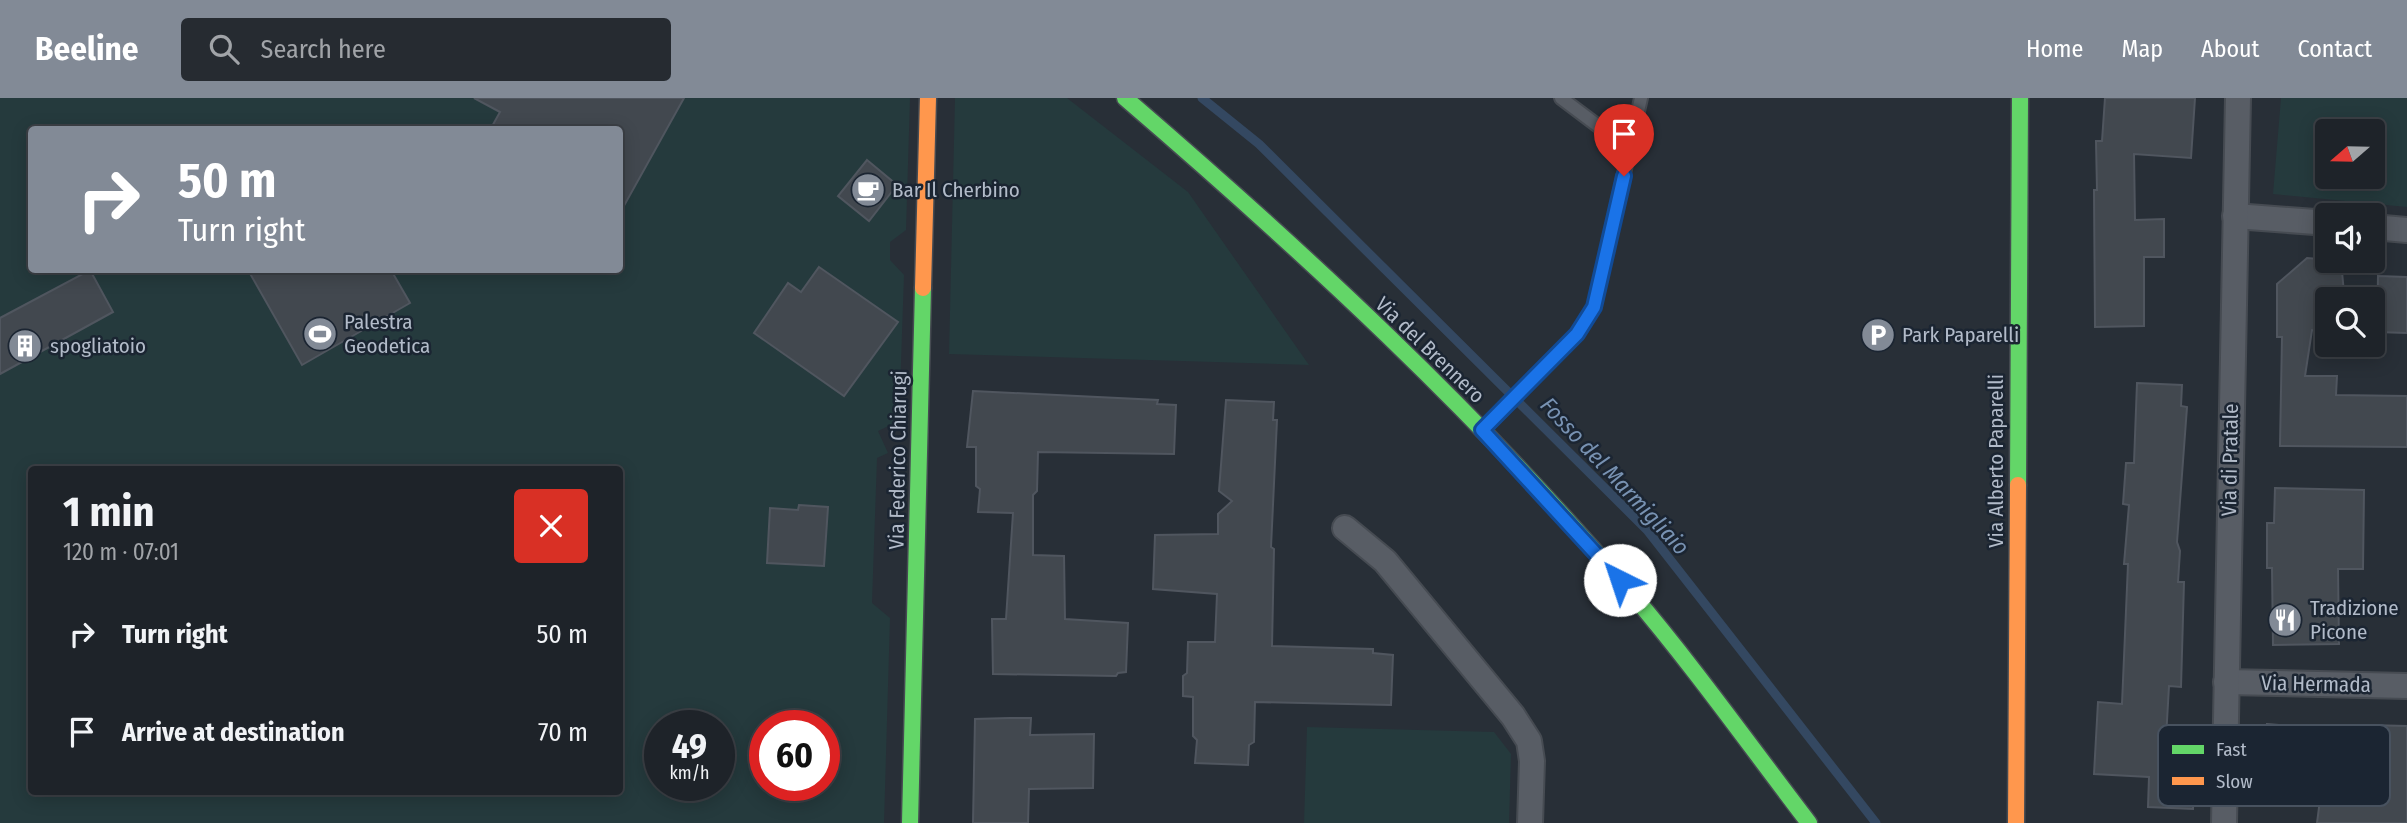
<!DOCTYPE html>
<meta charset="utf-8">
<style>
:root{--surface:#1e2329;--page:#262b31;--text:#f1f3f6;--muted:#a1a4a8;--line:#3c4046;--accent:#828a96}
body{margin:0;font-family:"Fira Sans Condensed",sans-serif;background:var(--page);color:var(--text);height:100vh;display:flex;flex-direction:column;font-size:26px;white-space:nowrap}
*{box-sizing:border-box;margin:0}
p{font-size:23px;color:var(--muted)}
.icon{flex:none;width:38px;height:38px;fill:none;stroke:currentColor;stroke-width:2;stroke-linecap:round;stroke-linejoin:round}
.map{position:relative;flex:1;overflow:hidden}
.panel{position:absolute;left:28px;top:368px;width:595px;height:329px;display:flex;flex-direction:column;background:var(--surface);border-radius:7px;box-shadow:0 4px 18px #0003,0 0 0 2px var(--line)}
.panel>*{flex:none}
.guide{position:absolute;left:28px;top:28px;width:595px;height:147px;border-radius:7px;box-shadow:0 4px 18px #0003,0 0 0 2px var(--line);background:#828a96;color:#fff;overflow:hidden}
.needle{width:46px;rotate:250deg}
.tools{position:absolute;left:2315px;top:21px;display:grid;gap:14px}
.tools a{display:grid;place-items:center;width:70px;height:70px;border-radius:7px;background:var(--surface);box-shadow:0 4px 18px #0003,0 0 0 2px var(--line);font-size:35px}
.speed{position:absolute;left:644px;top:612px;display:flex;gap:14px;font-size:35px;font-weight:700;text-align:center}
.speed>*{display:grid;place-content:center;width:91px;height:91px;border-radius:50%;background:var(--surface);box-shadow:0 4px 18px #0003,0 0 0 2px var(--line);line-height:1}
.speed small{font-size:18px;font-weight:400}
.speed .limit{border:10px solid #d22;background:#fff;color:#111}
.pin{position:absolute;display:grid;place-items:center;width:60px;height:60px;color:#fff;margin:-72px -30px;border-radius:50% 50% 50% 0;rotate:-45deg;box-shadow:0 0 7px #0007}
.pin .icon{rotate:45deg}
.me{position:absolute;width:77px;margin:-38px;rotate:319deg;stroke-linejoin:round;filter:drop-shadow(0 0 5px #0008)}
.turn{display:flex;align-items:center;gap:24px;height:147px;padding:0 35px;font-size:32px}
.turn .icon{width:91px;height:91px;stroke-width:2.5}
.turn b{display:block;font-size:49px;line-height:60px}
.round{display:grid;place-items:center;flex:none;width:74px;height:74px;border-radius:7px;background:var(--page)}
.summary{display:flex;align-items:center;justify-content:space-between;height:119px;padding:0 35px}
h1{font-size:42px;font-weight:700;line-height:52px}
ul{padding:0;list-style:none}
li{display:flex;align-items:center;gap:21px;height:98px;padding:0 35px}
li div{flex:1}
li b{display:block;font-size:26px}
li em{font-style:normal}
header{display:flex;align-items:center;gap:42px;box-sizing:border-box;height:98px;padding:0 35px;background:var(--accent);color:#fff}
header strong{font-size:33px}
nav{display:flex;gap:38px;margin-inline-start:auto;font-size:24px}
.search{width:490px;height:63px;background:var(--page);display:flex;align-items:center;gap:18px;box-sizing:border-box;padding:0 24px;border-radius:7px;color:var(--muted);font-size:26px}
.map>svg:first-child{display:block}
</style>
<header>
<strong>Beeline</strong>
<div class="search"><svg class="icon" aria-label="search" viewBox="0 0 24 24"><circle cx="10" cy="10" r="6"/><path d="M15 15l6 6"/></svg>Search here</div>
<nav><a>Home</a><a>Map</a><a>About</a><a>Contact</a></nav>
</header>
<div class="map">
<svg width="2407" height="725" viewBox="0 0 2407 725">
<rect width="100%" height="100%" fill="#282f37"/>
<!-- green -->
<g fill="#253a3d" fill-rule="evenodd">
<path d="M 0,0 L 910,0 L 906,132 L 890,144 L 890,162 L 904,177 L 899,323 L 878,333 L 888,355 L 877,360 L 872,505 L 890,520 L 884,725 L 0,725 ZM 32,32 L 620,32 L 620,172 L 32,172 ZM 32,371 L 620,371 L 620,693 L 32,693 ZM 660,628 L 719,628 L 719,688 L 660,688 ZM 765,628 L 824,628 L 824,688 L 765,688 Z"/>
<path d="M 955,0 L 1067,0 L 1188,94 L 1309,267 L 949,256 Z"/>
<path d="M 2281,0 L 2407,0 L 2407,109 L 2273,96 ZM 2373,33 L 2373,79 L 2328,79 L 2328,33 Z"/>
<path d="M 1307,629 L 1494,634 L 1511,656 L 1509,725 L 1304,725 Z"/>
</g>
<g fill="none" stroke-linecap="round" stroke-linejoin="round">
<!-- stream -->
<path stroke="#344861" stroke-width="9" d="M 1202,0 L 1259,46 L 1647,432 L 1876,725"/>
</g>
<!-- building -->
<g fill="#42484f" stroke="#50565f" stroke-width="2">
<path d="M 474,0 L 684,0 L 620,115 L 620,32 L 490,32 L 500,14 Z"/>
<path d="M 2105,0 L 2195,0 L 2191,60 L 2134,56 L 2135,122 L 2164,121 L 2164,159 L 2144,159 L 2144,228 L 2095,229 L 2094,92 L 2097,92 L 2096,43 L 2102,43 Z"/>
<path d="M 867,62 L 897,87 L 869,123 L 838,98 Z"/>
<path d="M 2307,160 L 2341,163 L 2344,195 L 2327,196 L 2328,207 L 2323,208 L 2323,233 L 2312,232 L 2305,278 L 2337,278 L 2336,297 L 2407,298 L 2407,349 L 2280,348 L 2282,239 L 2277,239 L 2277,186 Z"/>
<path d="M 819,169 L 898,224 L 844,298 L 754,235 L 788,185 L 801,194 Z"/>
<path d="M 90,172 L 113,214 L 0,276 L 0,220 Z"/>
<path d="M 248,172 L 391,172 L 410,205 L 302,267 Z"/>
<path d="M 2378,178 L 2407,179 L 2407,235 L 2377,234 Z"/>
<path d="M 2137,285 L 2182,287 L 2181,308 L 2187,309 L 2177,444 L 2180,453 L 2178,484 L 2184,484 L 2181,589 L 2169,588 L 2166,640 L 2196,641 L 2193,711 L 2148,709 L 2149,679 L 2094,676 L 2098,604 L 2122,606 L 2128,466 L 2124,466 L 2129,407 L 2123,406 L 2126,365 L 2134,365 Z"/>
<path d="M 973,293 L 1158,302 L 1157,306 L 1176,307 L 1174,356 L 1038,354 L 1037,393 L 1033,397 L 1033,457 L 1064,458 L 1065,521 L 1128,525 L 1126,574 L 1118,575 L 1116,578 L 993,576 L 992,521 L 1006,521 L 1013,415 L 978,414 L 980,391 L 976,388 L 976,349 L 967,349 Z"/>
<path d="M 1226,302 L 1274,304 L 1273,322 L 1277,322 L 1271,449 L 1274,451 L 1272,548 L 1373,551 L 1373,555 L 1393,557 L 1391,607 L 1255,604 L 1254,644 L 1249,647 L 1248,667 L 1195,665 L 1197,642 L 1193,638 L 1193,599 L 1183,598 L 1183,578 L 1187,575 L 1188,544 L 1215,544 L 1217,496 L 1153,491 L 1155,437 L 1218,436 L 1218,416 L 1232,403 L 1219,393 Z"/>
<path d="M 2275,390 L 2364,392 L 2363,471 L 2338,471 L 2339,546 L 2273,547 L 2272,470 L 2267,470 L 2267,425 L 2274,425 Z"/>
<path d="M 799,407 L 828,409 L 824,468 L 767,465 L 770,410 L 798,412 Z"/>
<path d="M 1009,620 L 1031,620 L 1030,637 L 1094,636 L 1093,690 L 1029,691 L 1028,725 L 973,725 L 975,621 Z"/>
<path d="M 2267,626 L 2369,634 L 2369,627 L 2407,628 L 2407,725 L 2317,725 L 2324,671 L 2266,668 Z"/>
</g>
<g fill="none" stroke-linecap="round" stroke-linejoin="round">
<!-- lane casing -->
<g stroke="#464b52" stroke-width="16">
<g id="lane">
<path d="M 1561,0 L 1630,52"/>
<path d="M 1485,330 L 1577,236 L 1594,209 L 1641,0"/>
</g>
</g>
<!-- street casing -->
<g stroke="#464b52" stroke-width="28">
<g id="street">
<path d="M 2235,118 L 2328,125"/>
<path d="M 2373,129 L 2407,132"/>
<path d="M 1345,430 L 1385,463 L 1513,618 L 1529,643 L 1532,663 L 1530,725"/>
<path d="M 2226,584 L 2407,588"/>
<path d="M 2224,725 L 2238,0"/>
</g>
</g>
<!-- fast casing -->
<g stroke="#464b52" stroke-width="19">
<g id="fast">
<path d="M 1125,0 C 1304,154 1478,315 1631,495 C 1694,569 1750,648 1809,725"/>
<path d="M 2018,387 L 2020,0"/>
<path d="M 910,725 L 923,190"/>
</g>
</g>
<!-- slow casing -->
<g stroke="#464b52" stroke-width="19">
<g id="slow">
<path d="M 923,190 L 928,0"/>
<path d="M 2016,725 L 2018,387"/>
</g>
</g>
<!-- lane -->
<use href="#lane" stroke="#585d65" stroke-width="12"/>
<!-- street -->
<use href="#street" stroke="#585d65" stroke-width="24"/>
<!-- fast -->
<use href="#fast" stroke="#63d668" stroke-width="16"/>
<!-- slow -->
<use href="#slow" stroke="#ff974d" stroke-width="16"/>
</g>
<g fill="none" stroke-linecap="round" stroke-linejoin="round">
<!-- route casing -->
<g stroke="#114b97" stroke-width="18">
<path id="route" d="M 1620,482 L 1482,332 L 1577,236 L 1594,209 L 1624,78"/>
</g>
<!-- route -->
<use href="#route" stroke="#1a73e8" stroke-width="12"/>
</g>
<!-- icons -->
<defs>
<g id="cafe-disc" transform="scale(1.75)"><circle r="9.5" fill="#828a96" stroke="#1b2532"/><path d="M-5.5-4.5H6V0H3Q3 3.5 0 3.5H-2.5Q-5.5 3.5-5.5 0ZM3-3.2v2h1.7v-2ZM-6 4.5H4V6H-6Z" fill="#fff"/></g>
<g id="stadium-disc" transform="scale(1.75)"><circle r="9.5" fill="#828a96" stroke="#1b2532"/><path d="M0-5a6.5 5 0 1 0 0 10a6.5 5 0 1 0 0-10ZM-3.5-1.8h7v3.6h-7Z" fill="#fff"/></g>
<g id="parking-disc" transform="scale(1.75)"><circle r="9.5" fill="#828a96" stroke="#1b2532"/><path d="M-3.5-5.5H1a3.5 3.5 0 0 1 0 7H-1V5.5H-3.5ZM-1-3.4V-.6H.8a1.4 1.4 0 0 0 0-2.8Z" fill="#fff"/></g>
<g id="building-disc" transform="scale(1.75)"><circle r="9.5" fill="#828a96" stroke="#1b2532"/><path d="M-4-6H4V6H1V3H-1V6H-4ZM-2.5-4.3h1.7v1.8h-1.7ZM.8-4.3h1.7v1.8H.8ZM-2.5-1h1.7V.8h-1.7ZM.8-1h1.7V.8H.8Z" fill="#fff"/></g>
<g id="restaurant-disc" transform="scale(1.75)"><circle r="9.5" fill="#828a96" stroke="#1b2532"/><path d="M-5-6h1v4h1v-4h1v4h1v-4h1v5L-1.5 .5V6h-2V.5L-5-1ZM5-6V6H3V1.5H1.5Q1.5-4 5-6Z" fill="#fff"/></g>
</defs>
<g fill-rule="evenodd">
<use href="#cafe-disc" x="868" y="92"/>
<use href="#stadium-disc" x="320" y="236"/>
<use href="#parking-disc" x="1878" y="237"/>
<use href="#building-disc" x="25" y="248"/>
<use href="#restaurant-disc" x="2285" y="522"/>
</g>
<g text-anchor="middle" dominant-baseline="central" stroke-width="5" stroke-linejoin="round" paint-order="stroke">
<!-- poi labels -->
<g font-size="21" fill="#b2bbc9" stroke="#1b2532" text-anchor="start">
<text x="892" y="92">Bar Il Cherbino</text>
<text x="344" y="224">Palestra<tspan x="344" dy="24">Geodetica</tspan></text>
<text x="1902" y="237">Park Paparelli</text>
<text x="50" y="248">spogliatoio</text>
<text x="2310" y="510">Tradizione<tspan x="2310" dy="24">Picone</tspan></text>
</g>
<!-- street labels -->
<g font-size="21" fill="#b2bbc9" stroke="#1b2532">
<text transform="translate(1430 252) rotate(44)">Via del Brennero</text>
<text transform="translate(898 362) rotate(-89)">Via Federico Chiarugi</text>
<text transform="translate(2230 362) rotate(-89)">Via di Pratale</text>
<text transform="translate(1996 363) rotate(-90)">Via Alberto Paparelli</text>
<text transform="translate(2316 586) rotate(1)">Via Hermada</text>
</g>
<!-- water labels -->
<g font-size="23" font-style="italic" fill="#7892b2" stroke="#1b2532">
<text transform="translate(1615 378) rotate(47)">Fosso del Marmigliaio</text>
</g>
</g>
<!-- legend -->
<rect x="2158" y="627" width="232" height="81" rx="10" fill="#1b2532" stroke="#48525f" stroke-width="2"/>
<rect x="2172" y="647" width="32" height="9" fill="#63d668"/>
<rect x="2172" y="679" width="32" height="8" fill="#ff974d"/>
<g font-size="19" fill="#b2bbc9">
<text x="2216" y="658">Fast</text>
<text x="2216" y="690">Slow</text>
</g>
</svg>
<div class="tools">
<a><svg class="needle" viewBox="-14 -14 28 28"><path d="M0-13l5 13h-10z" fill="#e53935"/><path d="M0 13l5-13h-10z" fill="#a1a4a8"/></svg></a>
<a><svg class="icon" aria-label="sound" viewBox="0 0 24 24"><path d="M4 9h4l5-4v14l-5-4H4zM17 9q2 3 0 6"/></svg></a>
<a><svg class="icon" aria-label="search" viewBox="0 0 24 24"><circle cx="10" cy="10" r="6"/><path d="M15 15l6 6"/></svg></a>
</div>
<div class="speed"><div>49<small>km/h</small></div><div class="limit">60</div></div>
<div class="pin" style="left:1624px;top:78px;background:#d93025"><svg class="icon" aria-label="arrive" viewBox="0 0 24 24"><path d="M6 21V4h12l-3 4 3 4H6"/></svg></div>
<svg class="me" style="left:1620px;top:482px" viewBox="-20 -20 40 40"><circle r="19" fill="#fff"/><path d="M0-13L10 11 0 6-10 11z" fill="#1a73e8"/></svg>
<div class="guide">
<div class="turn"><svg class="icon" aria-label="right" viewBox="0 0 24 24"><path d="M7 20v-9h11M14 6l5 5-5 5"/></svg><div><b>50 m</b>Turn right</div></div>
</div>
<section class="panel">
<div class="summary"><div><h1>1 min</h1><p>120 m · 07:01</p></div><a class="round" style="background:#d93025;color:#fff"><svg class="icon" aria-label="close" viewBox="0 0 24 24"><path d="M6 6l12 12M18 6L6 18"/></svg></a></div>
<ul>
<li><svg class="icon" aria-label="right" viewBox="0 0 24 24"><path d="M7 20v-9h11M14 6l5 5-5 5"/></svg><div><b>Turn right</b></div><em>50 m</em></li>
<li><svg class="icon" aria-label="arrive" viewBox="0 0 24 24"><path d="M6 21V4h12l-3 4 3 4H6"/></svg><div><b>Arrive at destination</b></div><em>70 m</em></li>
</ul>
</section>
</div>
